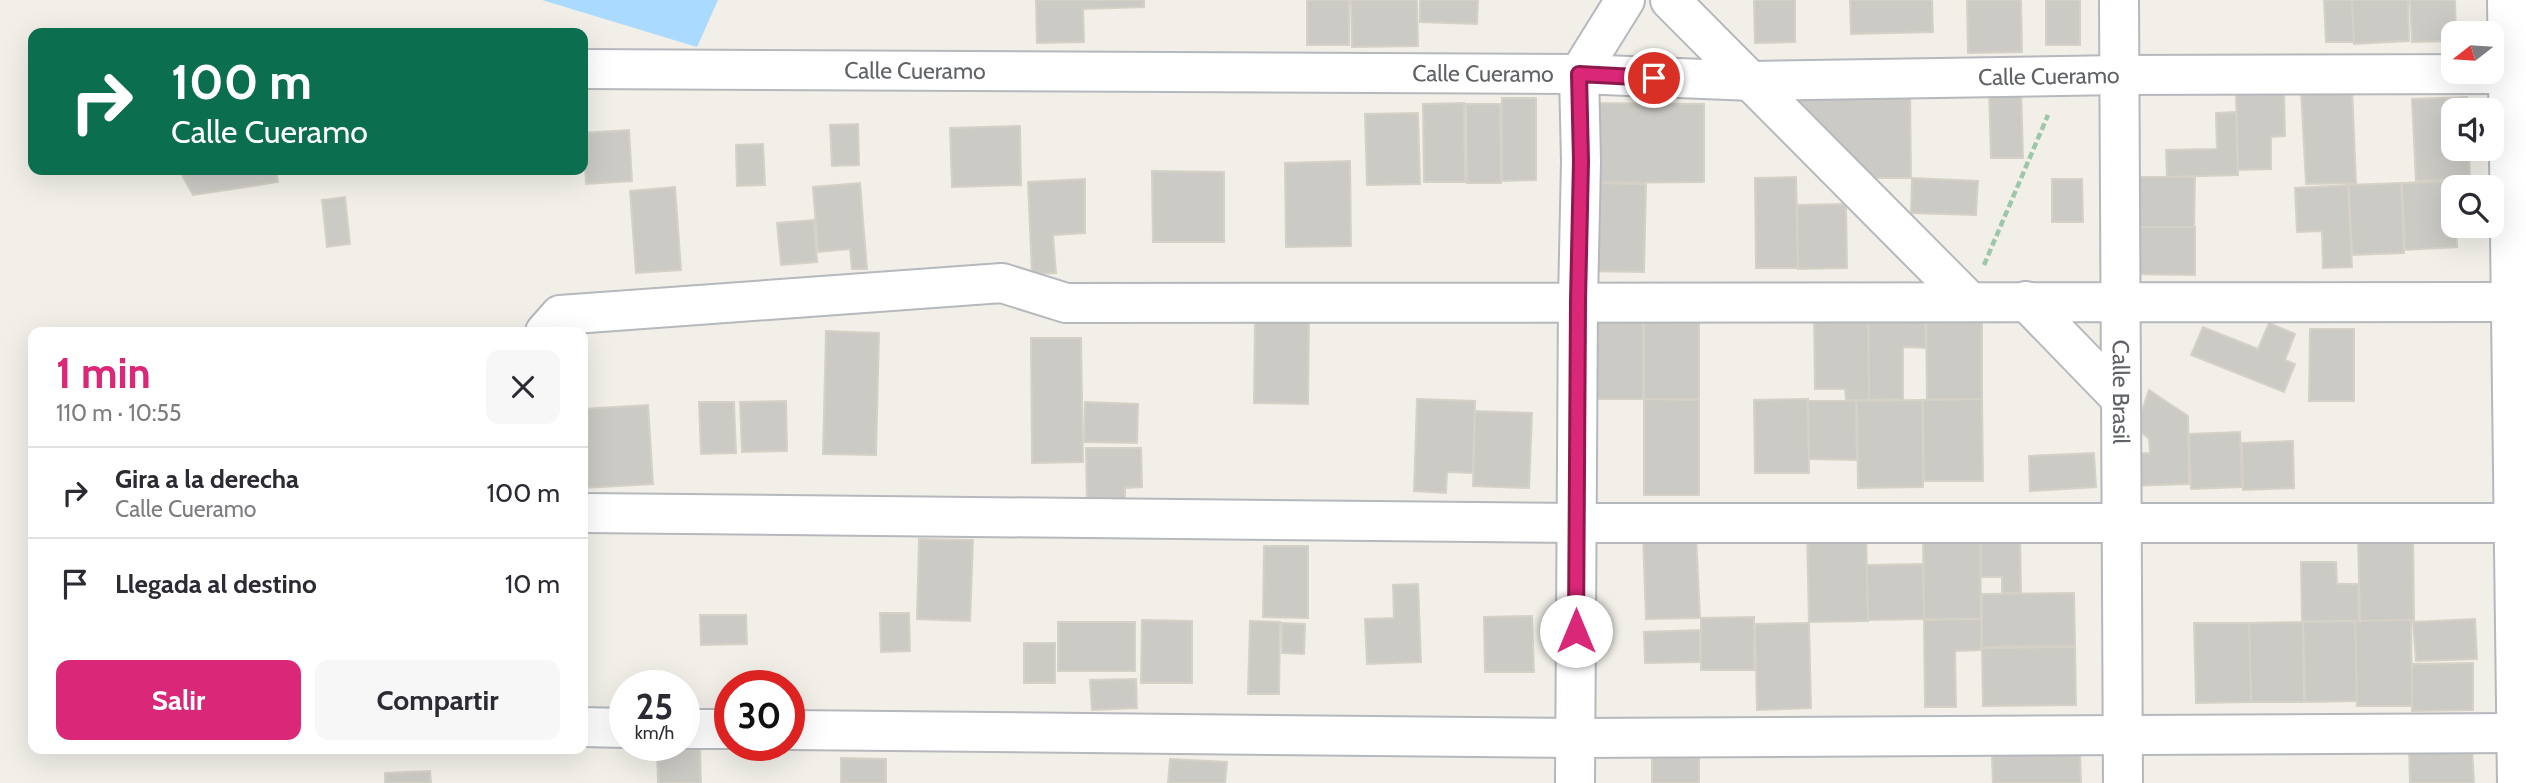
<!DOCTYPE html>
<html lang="es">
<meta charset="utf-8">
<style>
:root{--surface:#fff;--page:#f7f7f7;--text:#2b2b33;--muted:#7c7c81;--line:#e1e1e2;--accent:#db2777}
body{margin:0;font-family:Cabin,sans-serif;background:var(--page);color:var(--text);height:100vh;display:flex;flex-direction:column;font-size:26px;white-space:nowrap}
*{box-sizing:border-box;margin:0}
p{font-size:23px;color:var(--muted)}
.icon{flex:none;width:38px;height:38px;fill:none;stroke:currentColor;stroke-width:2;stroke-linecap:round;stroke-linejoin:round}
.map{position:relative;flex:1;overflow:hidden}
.drawer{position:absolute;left:28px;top:327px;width:560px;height:427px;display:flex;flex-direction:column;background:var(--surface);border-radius:14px;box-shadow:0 7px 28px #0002}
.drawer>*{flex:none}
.hud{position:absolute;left:28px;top:28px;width:560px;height:147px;border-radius:14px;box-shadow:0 7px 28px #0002;background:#0b6e4f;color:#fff;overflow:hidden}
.needle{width:46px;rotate:253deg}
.controls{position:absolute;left:2441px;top:21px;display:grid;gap:14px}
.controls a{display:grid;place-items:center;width:63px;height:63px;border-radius:14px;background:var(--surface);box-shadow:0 7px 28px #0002;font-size:35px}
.speed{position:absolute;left:609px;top:670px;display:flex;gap:14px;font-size:35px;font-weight:700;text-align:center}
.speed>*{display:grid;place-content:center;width:91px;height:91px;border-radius:50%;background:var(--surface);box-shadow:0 7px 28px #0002;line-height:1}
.speed small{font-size:18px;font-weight:400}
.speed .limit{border:10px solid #d22;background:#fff;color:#111}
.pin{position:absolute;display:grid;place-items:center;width:60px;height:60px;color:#fff;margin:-30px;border:4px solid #fff;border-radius:50%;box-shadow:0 2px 7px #0007}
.me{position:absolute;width:77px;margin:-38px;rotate:0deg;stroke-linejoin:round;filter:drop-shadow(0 0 5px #0008)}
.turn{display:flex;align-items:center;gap:24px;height:147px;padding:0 28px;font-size:32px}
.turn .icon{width:91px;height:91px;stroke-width:2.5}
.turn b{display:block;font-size:49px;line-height:60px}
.round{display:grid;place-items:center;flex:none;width:74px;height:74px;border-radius:14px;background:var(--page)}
.summary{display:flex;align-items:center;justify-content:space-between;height:119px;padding:0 28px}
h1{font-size:42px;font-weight:700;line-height:52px;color:var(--accent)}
.button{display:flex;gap:14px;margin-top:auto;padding:14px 28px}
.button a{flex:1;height:80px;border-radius:14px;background:var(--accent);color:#fff;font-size:28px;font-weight:700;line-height:80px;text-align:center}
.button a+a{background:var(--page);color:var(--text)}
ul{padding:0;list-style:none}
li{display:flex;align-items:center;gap:21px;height:91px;padding:0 28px;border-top:2px solid var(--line)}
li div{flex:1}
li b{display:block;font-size:26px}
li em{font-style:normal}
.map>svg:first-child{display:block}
</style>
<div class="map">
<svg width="2526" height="783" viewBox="0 0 2526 783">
<rect width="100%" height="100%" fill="#f1efe8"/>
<!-- water -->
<path fill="#aadaff" d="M 542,0 L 718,0 L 697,47 Z"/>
<!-- building -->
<g fill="#cccac5" stroke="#d6d1c6" stroke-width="2">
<path d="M 1036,0 L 1144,0 L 1144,7 L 1083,9 L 1084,42 L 1037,43 Z"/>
<rect x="1307" y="0" width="42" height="45"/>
<path d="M 1351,0 L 1417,0 L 1418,46 L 1352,47 Z"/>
<path d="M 1420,0 L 1478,0 L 1477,24 L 1420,22 Z"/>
<path d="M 1754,0 L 1795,0 L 1795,42 L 1755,43 Z"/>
<path d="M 1850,0 L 1932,0 L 1933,32 L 1851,34 Z"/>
<path d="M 1967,0 L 2021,0 L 2022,52 L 1968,53 Z"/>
<rect x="2046" y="0" width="34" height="45"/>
<path d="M 2324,0 L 2352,0 L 2354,42 L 2326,42 Z"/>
<path d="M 2352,0 L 2408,0 L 2409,41 L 2354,44 Z"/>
<path d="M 2410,0 L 2455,0 L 2456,33 L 2454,33 L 2454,41 L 2412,42 Z"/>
<path d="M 2352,87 L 2356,183 L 2306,184 L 2301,89 Z"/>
<path d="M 1989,88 L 2021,88 L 2023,158 L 1991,158 Z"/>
<path d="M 1910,90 L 1911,178 L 1874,178 L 1797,106 L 1796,91 Z"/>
<path d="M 2284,93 L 2285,136 L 2271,137 L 2271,169 L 2238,170 L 2236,94 Z"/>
<path d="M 2467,97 L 2467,110 L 2454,110 L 2454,149 L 2469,149 L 2470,179 L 2416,181 L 2412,99 Z"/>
<path d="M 1502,98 L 1536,98 L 1536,180 L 1502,181 Z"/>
<path d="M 1464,103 L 1465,182 L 1424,182 L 1423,104 Z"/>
<path d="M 1583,103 L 1704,104 L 1704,182 L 1584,183 Z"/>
<path d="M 1466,104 L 1500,104 L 1501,183 L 1467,183 Z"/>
<path d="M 2236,112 L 2238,175 L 2167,177 L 2166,150 L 2217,149 L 2216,113 Z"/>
<path d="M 1418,113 L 1420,184 L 1367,185 L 1365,114 Z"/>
<path d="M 858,124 L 859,165 L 832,166 L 830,125 Z"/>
<path d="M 1020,126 L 1021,185 L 952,187 L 950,128 Z"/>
<path d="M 629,130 L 632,181 L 586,184 L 583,133 Z"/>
<path d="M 763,144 L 765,185 L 737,186 L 736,145 Z"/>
<path d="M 1350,161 L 1351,246 L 1286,247 L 1285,163 Z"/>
<path d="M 179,170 L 276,170 L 278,182 L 193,195 Z"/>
<path d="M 1152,171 L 1224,172 L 1224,242 L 1153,242 Z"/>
<path d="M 1796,177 L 1798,268 L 1756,268 L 1755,178 Z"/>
<path d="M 2125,177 L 2195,177 L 2194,227 L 2126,227 Z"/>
<path d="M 1912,178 L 1978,181 L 1976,215 L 1911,213 Z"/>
<path d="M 1085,179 L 1085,233 L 1053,235 L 1056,273 L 1032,274 L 1028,182 Z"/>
<path d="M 2052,179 L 2082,179 L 2083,222 L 2052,222 Z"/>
<path d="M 2453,181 L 2454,226 L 2456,226 L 2457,247 L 2405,250 L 2402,183 Z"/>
<path d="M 860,183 L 867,269 L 852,269 L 850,249 L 818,252 L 813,187 Z"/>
<path d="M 1585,183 L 1646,184 L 1644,272 L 1583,271 Z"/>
<path d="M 2401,183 L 2404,253 L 2352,255 L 2349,185 Z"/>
<path d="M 2348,185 L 2352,267 L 2323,268 L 2322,231 L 2297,232 L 2295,188 Z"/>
<path d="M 675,187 L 681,270 L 636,273 L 630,191 Z"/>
<path d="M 345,197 L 350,244 L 327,247 L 322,200 Z"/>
<path d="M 1846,204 L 1847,268 L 1798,269 L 1797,205 Z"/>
<path d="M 814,220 L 817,262 L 781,265 L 777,223 Z"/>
<path d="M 2126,227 L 2195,227 L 2195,275 L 2125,274 Z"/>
<path d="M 1588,306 L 1643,307 L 1643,399 L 1588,399 Z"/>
<path d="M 1699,306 L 1699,399 L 1644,399 L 1644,307 Z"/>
<path d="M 1926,311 L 1982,311 L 1982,399 L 1927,399 Z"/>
<path d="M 1868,312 L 1925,312 L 1926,348 L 1903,347 L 1903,399 L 1869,400 Z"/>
<path d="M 1868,313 L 1869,400 L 1846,400 L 1845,389 L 1815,389 L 1814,314 Z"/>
<path d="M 1255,316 L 1309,317 L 1308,404 L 1254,403 Z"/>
<path d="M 2269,323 L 2295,334 L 2285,360 L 2295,364 L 2284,392 L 2191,355 L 2203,327 L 2258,349 Z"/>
<path d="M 2310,329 L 2354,329 L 2354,401 L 2309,401 Z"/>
<path d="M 826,331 L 879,333 L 876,455 L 823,454 Z"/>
<path d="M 1031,338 L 1081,338 L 1083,462 L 1032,463 Z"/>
<path d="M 2149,390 L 2188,416 L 2189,484 L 2126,486 L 2122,454 L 2150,453 L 2149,439 L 2136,428 Z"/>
<path d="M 1417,399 L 1475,401 L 1473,473 L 1447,472 L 1446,493 L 1414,491 Z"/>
<path d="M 1644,399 L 1699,400 L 1699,495 L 1644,495 Z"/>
<path d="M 1808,399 L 1809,473 L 1755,473 L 1754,400 Z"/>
<path d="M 1982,399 L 1983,481 L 1924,481 L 1923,400 Z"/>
<path d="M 1922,400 L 1923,487 L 1858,488 L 1857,401 Z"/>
<path d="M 786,401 L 787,451 L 742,452 L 740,402 Z"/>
<path d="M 1808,401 L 1856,401 L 1857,460 L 1809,459 Z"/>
<path d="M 699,402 L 734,402 L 736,453 L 701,454 Z"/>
<path d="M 1085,402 L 1138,404 L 1137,443 L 1084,442 Z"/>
<path d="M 648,405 L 653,484 L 583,488 L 583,409 Z"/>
<path d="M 1475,411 L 1532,413 L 1529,488 L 1473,486 Z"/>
<path d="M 2240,432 L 2242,487 L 2191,489 L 2189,434 Z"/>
<path d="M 2293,441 L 2294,488 L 2243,490 L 2242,443 Z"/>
<path d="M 1086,448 L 1141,448 L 1142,487 L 1125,488 L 1125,504 L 1087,504 Z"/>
<path d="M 2094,453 L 2096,487 L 2030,491 L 2029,456 Z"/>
<path d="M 1866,528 L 1868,621 L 1809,622 L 1807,530 Z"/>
<path d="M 2413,532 L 2414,620 L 2360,621 L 2358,534 Z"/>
<path d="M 1980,533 L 1981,619 L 1924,619 L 1923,534 Z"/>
<path d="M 2020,533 L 2021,593 L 2002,593 L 2002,577 L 1981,577 L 1981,534 Z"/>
<path d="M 1696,534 L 1700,618 L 1646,619 L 1643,536 Z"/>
<path d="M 919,539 L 973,540 L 970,621 L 917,619 Z"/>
<path d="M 1264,546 L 1308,546 L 1308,618 L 1263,617 Z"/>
<path d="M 2301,562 L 2336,562 L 2337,584 L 2358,584 L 2359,621 L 2302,621 Z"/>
<path d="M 1923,564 L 1924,619 L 1868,620 L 1867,565 Z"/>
<path d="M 1418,584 L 1421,662 L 1367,664 L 1365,619 L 1394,618 L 1393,585 Z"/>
<path d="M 2074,593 L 2075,646 L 1982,647 L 1982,594 Z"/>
<path d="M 880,613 L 909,613 L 910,651 L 881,652 Z"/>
<path d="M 700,615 L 746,615 L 747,644 L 701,645 Z"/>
<path d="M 1532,616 L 1534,672 L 1485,672 L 1484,617 Z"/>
<path d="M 1754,617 L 1754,670 L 1701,670 L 1701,618 Z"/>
<path d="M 1981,619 L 1981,650 L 1955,651 L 1956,707 L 1925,707 L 1924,620 Z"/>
<path d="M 2475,619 L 2477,659 L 2416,661 L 2413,622 Z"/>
<path d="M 1142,620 L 1192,621 L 1192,683 L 1141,683 Z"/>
<path d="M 2411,620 L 2412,706 L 2357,706 L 2355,621 Z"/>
<path d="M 1250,621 L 1280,622 L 1279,694 L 1248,694 Z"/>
<path d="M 2355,621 L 2357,701 L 2305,702 L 2303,622 Z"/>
<rect x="1058" y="622" width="77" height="49"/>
<path d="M 2303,622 L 2304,702 L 2251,702 L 2249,623 Z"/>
<path d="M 1282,623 L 1305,624 L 1304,654 L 1282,653 Z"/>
<path d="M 1809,623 L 1811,708 L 1757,710 L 1755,624 Z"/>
<path d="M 2194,623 L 2249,623 L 2251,702 L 2196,703 Z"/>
<path d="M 1700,630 L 1700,662 L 1645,663 L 1644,632 Z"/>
<rect x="1024" y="643" width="31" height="40"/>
<path d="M 2075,647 L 2076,705 L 1983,706 L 1982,648 Z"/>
<path d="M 2473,663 L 2473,710 L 2412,711 L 2412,664 Z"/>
<path d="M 1136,679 L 1137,708 L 1092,710 L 1090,680 Z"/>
<path d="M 2472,746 L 2474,783 L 2410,783 L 2409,748 Z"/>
<path d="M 700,749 L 701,783 L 658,783 L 657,751 Z"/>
<rect x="1652" y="752" width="47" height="31"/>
<path d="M 2080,753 L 2081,783 L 1993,783 L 1992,756 Z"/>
<path d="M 841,758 L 886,759 L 886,783 L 841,783 Z"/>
<path d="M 1170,759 L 1227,762 L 1225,783 L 1168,783 Z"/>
<path d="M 430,771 L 431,783 L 385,783 L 385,773 Z"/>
</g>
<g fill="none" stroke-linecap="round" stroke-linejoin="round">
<!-- minor casing -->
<g stroke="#b5b8bc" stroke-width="42">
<g id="minor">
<path d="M 1670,0 L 1969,301"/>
<path id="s1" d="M 2119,0 L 2123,783"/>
<path d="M 2507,0 L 2517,783"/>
<path id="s2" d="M 583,69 L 1579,74 L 1753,81 L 2119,75 L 2508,74"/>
<path d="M 2026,301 L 2121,399"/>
<path d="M 545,332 L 560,315 L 1002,283 L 1066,303 L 2512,302"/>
<path d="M 583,513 L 1577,523 L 2514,523"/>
<path d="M 583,727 L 625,728"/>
<path d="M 684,729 L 730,729"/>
<path d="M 789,730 L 1575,738 L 2518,733"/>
<path d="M 1575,783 L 1578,301 L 1581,161 L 1579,74 L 1625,0"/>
</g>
</g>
<!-- path -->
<path stroke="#9cc7a9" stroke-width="4.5" stroke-dasharray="7 3.5" stroke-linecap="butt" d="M 1984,265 L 2048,115"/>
<!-- minor -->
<use href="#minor" stroke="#fff" stroke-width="38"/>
</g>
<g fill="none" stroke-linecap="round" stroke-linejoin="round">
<!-- route casing -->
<g stroke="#8e194d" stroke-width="18">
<path id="route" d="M 1576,631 L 1578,301 L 1581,161 L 1579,74 L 1654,78"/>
</g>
<!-- route -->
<use href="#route" stroke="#db2777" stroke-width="12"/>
</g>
<g text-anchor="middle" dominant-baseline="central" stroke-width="7" stroke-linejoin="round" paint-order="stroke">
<!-- street labels -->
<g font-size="23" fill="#5f6368" stroke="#fff">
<text stroke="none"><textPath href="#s2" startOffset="332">Calle Cueramo</textPath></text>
<text stroke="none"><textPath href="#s2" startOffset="900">Calle Cueramo</textPath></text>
<text stroke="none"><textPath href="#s2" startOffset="1466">Calle Cueramo</textPath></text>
<text stroke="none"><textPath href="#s1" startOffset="392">Calle Brasil</textPath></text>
</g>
</g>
</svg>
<div class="controls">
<a><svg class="needle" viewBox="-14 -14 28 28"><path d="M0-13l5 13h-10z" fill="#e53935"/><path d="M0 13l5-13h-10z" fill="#7c7c81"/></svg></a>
<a><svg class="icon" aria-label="sound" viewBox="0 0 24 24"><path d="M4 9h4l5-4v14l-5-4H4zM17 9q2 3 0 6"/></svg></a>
<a><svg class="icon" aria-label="search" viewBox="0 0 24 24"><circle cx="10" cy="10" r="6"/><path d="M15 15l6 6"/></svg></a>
</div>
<div class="speed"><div>25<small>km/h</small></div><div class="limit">30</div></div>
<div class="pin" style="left:1654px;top:78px;background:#d93025"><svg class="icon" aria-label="arrive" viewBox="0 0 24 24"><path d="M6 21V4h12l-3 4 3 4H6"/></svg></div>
<svg class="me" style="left:1576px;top:631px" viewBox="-20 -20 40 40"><circle r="19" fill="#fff"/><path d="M0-13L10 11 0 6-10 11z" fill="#db2777"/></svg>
<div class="hud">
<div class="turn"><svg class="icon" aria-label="right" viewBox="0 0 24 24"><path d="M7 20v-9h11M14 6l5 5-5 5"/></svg><div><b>100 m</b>Calle Cueramo</div></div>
</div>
<section class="drawer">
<div class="summary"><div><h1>1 min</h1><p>110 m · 10:55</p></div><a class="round"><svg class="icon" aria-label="close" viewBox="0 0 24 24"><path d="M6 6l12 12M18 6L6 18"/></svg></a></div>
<ul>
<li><svg class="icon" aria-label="right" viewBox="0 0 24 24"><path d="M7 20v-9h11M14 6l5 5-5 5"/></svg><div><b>Gira a la derecha</b><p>Calle Cueramo</p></div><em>100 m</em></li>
<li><svg class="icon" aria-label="arrive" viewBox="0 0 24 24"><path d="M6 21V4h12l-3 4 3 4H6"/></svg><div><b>Llegada al destino</b></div><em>10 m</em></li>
</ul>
<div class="button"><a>Salir</a><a>Compartir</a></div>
</section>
</div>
